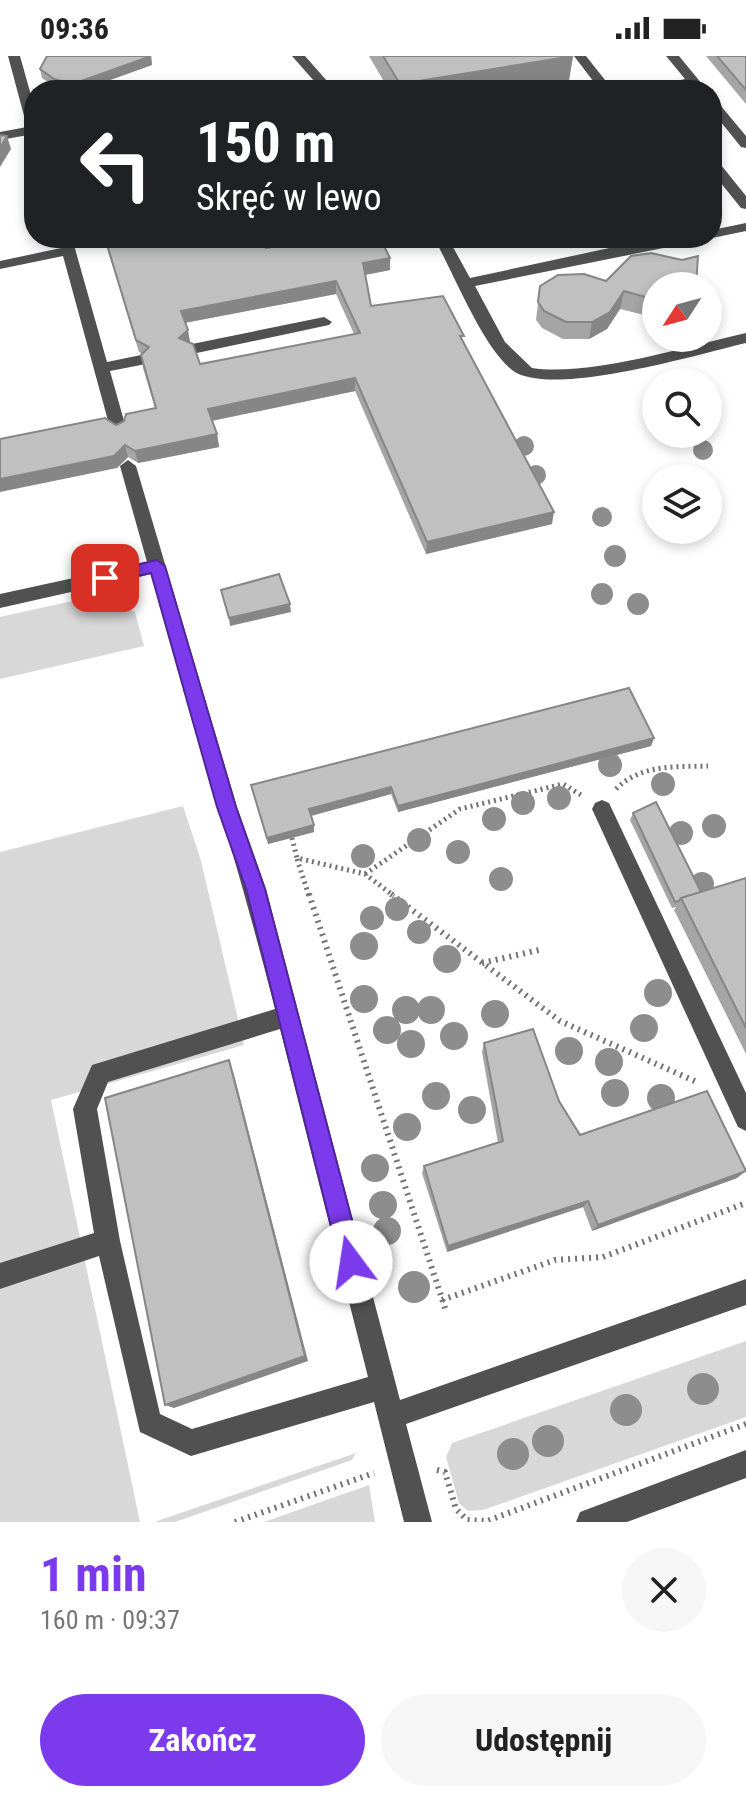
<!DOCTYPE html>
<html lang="pl">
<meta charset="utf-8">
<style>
:root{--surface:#fff;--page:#f6f6f6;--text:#222;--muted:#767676;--accent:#7c3aed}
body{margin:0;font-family:"Roboto Condensed",sans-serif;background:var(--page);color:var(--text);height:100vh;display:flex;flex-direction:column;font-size:30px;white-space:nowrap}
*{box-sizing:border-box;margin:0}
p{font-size:26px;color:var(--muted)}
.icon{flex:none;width:44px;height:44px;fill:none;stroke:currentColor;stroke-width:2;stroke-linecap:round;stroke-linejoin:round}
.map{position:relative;height:1466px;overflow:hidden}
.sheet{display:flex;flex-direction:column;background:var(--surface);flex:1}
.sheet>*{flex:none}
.top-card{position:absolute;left:24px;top:24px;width:698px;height:168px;border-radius:32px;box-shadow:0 4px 12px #0003;background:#202124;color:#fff;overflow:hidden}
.needle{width:52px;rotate:234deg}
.buttons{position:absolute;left:642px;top:216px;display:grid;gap:16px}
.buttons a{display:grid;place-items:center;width:80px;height:80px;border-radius:50%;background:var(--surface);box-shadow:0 4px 12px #0003;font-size:40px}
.pin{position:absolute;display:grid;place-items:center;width:68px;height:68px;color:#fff;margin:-34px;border-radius:16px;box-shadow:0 4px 12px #0006}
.me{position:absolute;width:88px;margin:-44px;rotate:346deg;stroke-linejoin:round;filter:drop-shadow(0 0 6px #0008)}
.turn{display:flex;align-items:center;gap:28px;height:168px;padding:0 40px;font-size:36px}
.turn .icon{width:104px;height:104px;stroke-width:2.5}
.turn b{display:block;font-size:56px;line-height:68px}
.round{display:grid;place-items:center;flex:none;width:84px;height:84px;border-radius:42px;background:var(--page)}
.summary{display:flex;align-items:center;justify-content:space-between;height:136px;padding:0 40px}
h1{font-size:48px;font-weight:700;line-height:60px;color:var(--accent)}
.primary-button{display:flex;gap:16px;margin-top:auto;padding:16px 40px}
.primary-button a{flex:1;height:92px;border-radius:48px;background:var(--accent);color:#fff;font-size:32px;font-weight:700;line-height:92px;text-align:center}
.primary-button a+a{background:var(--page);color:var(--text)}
.status{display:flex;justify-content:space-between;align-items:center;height:56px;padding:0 40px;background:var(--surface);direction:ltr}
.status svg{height:22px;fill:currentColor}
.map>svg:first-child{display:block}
</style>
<div class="status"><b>09:36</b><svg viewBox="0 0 49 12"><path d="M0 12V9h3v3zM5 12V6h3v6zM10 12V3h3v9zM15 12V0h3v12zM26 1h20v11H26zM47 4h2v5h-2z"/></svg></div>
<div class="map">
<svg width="746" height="1466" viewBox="0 0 746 1466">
<rect width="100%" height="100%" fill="#fff"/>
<!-- green -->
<g fill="#d8d8d8">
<path d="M 104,538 L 135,556 L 144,590 L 0,623 L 0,561 Z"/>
<path d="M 183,750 L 201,805 L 244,989 L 51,1044 L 140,1466 L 0,1466 L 0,796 Z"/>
<path d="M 746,1285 L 746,1361 L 483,1454 L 468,1455 L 459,1447 L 446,1401 L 452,1387 Z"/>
<path d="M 356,1397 L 352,1404 L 175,1466 L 154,1466 Z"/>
<path d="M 369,1429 L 375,1466 L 264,1466 Z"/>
</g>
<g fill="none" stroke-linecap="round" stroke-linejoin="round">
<!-- path-far1 -->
<g stroke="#737373" stroke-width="5" stroke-dasharray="2 4" stroke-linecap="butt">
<path d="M 616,733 C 641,708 675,711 708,710"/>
<path d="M 292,782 L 297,802 L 365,818 L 394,840"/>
<path d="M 297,803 L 309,840"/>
<path d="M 365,818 L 460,753 L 563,728 L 581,739"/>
</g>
<!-- path -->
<g stroke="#737373" stroke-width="6" stroke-dasharray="2 5" stroke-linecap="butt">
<path d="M 309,838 L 446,1255"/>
<path d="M 391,838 L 560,965 L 699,1027"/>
<path d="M 482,907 L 539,894"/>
<path d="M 442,1244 L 555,1204 L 603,1201 L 746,1147"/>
<path d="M 437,1414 L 445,1416 L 456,1453 L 467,1464 L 487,1465 L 746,1368"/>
<path d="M 235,1466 L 374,1417"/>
</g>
<!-- minor -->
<g fill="#515151" fill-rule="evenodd">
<path d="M 8,0 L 20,0 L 34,50 L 34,78 L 0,84 L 0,76 L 27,71 Z"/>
<path d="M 292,0 L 305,0 L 335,34 L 322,34 Z"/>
<path d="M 574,0 L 586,0 L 613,34 L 600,34 Z"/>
<path d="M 666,0 L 679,0 L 707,34 L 694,34 L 690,29 L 638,34 L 685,23 Z"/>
<path d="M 712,43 L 716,44 L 746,80 L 746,92 L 741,91 L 712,55 Z"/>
<path d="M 712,103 L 717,104 L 746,140 L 746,153 L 741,152 L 712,116 Z"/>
<path d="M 746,167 L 746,175 L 712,182 L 711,182 L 712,174 Z"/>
<path d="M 58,182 L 72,182 L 107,306 L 141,299 L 149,304 L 146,308 L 110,315 L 126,372 L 124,376 L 118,378 L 110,372 L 63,200 L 0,213 L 0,205 L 61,192 Z"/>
<path d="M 434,182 L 448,182 L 470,222 L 614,191 L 609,182 L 623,182 L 627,189 L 667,182 L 700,182 L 693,186 L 475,230 L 505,286 L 532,312 C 587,321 690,290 746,277 L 746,287 C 699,298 549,343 512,314 C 482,290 454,218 434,182 Z"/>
<path d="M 324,261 L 332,266 L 329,269 L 192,298 L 184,293 L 192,288 Z"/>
<path d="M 128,404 L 136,410 L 237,751 L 266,833 L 400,1344 L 746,1223 L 746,1249 L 406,1368 L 432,1466 L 404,1466 L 374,1346 L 191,1400 L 140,1376 L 99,1200 L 0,1233 L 0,1207 L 94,1177 L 73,1053 L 92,1009 L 275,953 C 238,807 192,663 151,518 L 0,552 L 0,538 L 147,506 L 120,410 ZM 280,973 L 368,1321 L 192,1373 L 160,1358 L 120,1185 L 97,1053 L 108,1026 Z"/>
<path d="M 602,744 L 609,747 L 746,1037 L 746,1075 L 738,1071 L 592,753 L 595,747 Z"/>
<path d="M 746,1394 L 746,1422 L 627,1466 L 576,1466 L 580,1456 Z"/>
</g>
</g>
<!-- trees -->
<g fill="#8d8d8d">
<circle cx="524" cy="390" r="10"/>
<circle cx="703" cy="394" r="10"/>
<circle cx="536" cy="419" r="10"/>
<circle cx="602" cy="461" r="10"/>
<circle cx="615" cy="500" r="11"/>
<circle cx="602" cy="538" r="11"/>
<circle cx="638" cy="548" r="11"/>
<circle cx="610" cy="709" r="12"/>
<circle cx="663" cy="728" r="12"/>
<circle cx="559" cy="742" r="12"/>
<circle cx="523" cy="747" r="12"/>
<circle cx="494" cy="763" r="12"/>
<circle cx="714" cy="770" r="12"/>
<circle cx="681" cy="777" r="12"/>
<circle cx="419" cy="784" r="12"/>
<circle cx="458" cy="796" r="12"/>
<circle cx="363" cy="800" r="12"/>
<circle cx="501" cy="823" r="12"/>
<circle cx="702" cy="828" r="12"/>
<circle cx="397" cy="853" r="12"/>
<circle cx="372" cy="862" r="12"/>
<circle cx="419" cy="876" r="12"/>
<circle cx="364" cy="890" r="14"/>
<circle cx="447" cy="903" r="14"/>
<circle cx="658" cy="937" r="14"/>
<circle cx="364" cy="943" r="14"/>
<circle cx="406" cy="954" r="14"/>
<circle cx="431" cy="954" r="14"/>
<circle cx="495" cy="958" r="14"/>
<circle cx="644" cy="972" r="14"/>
<circle cx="387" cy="974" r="14"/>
<circle cx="454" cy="980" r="14"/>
<circle cx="411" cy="988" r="14"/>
<circle cx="569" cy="995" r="14"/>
<circle cx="609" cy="1006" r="14"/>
<circle cx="615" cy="1037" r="14"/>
<circle cx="436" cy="1040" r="14"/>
<circle cx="661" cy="1042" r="14"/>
<circle cx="472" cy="1054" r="14"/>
<circle cx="407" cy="1071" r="14"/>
<circle cx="375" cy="1112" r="14"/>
<circle cx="383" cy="1149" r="14"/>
<circle cx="387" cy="1175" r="14"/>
<circle cx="414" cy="1231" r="16"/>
<circle cx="703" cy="1333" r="16"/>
<circle cx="626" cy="1354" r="16"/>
<circle cx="548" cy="1385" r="16"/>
<circle cx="513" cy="1398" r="16"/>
</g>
<!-- wall -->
<g fill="#a5a5a5" fill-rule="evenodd">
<path d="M 151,0 L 152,9 L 82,34 L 64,34 L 56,32 L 42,22 L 40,13 Z"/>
<path d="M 369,0 L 573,0 L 569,24 L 511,34 L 389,34 Z"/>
<path d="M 706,0 L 746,0 L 746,48 Z"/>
<path d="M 104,182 L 266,192 L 390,214 L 365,219 L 371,250 L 464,287 L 552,468 L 426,498 L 355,335 L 212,365 L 217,378 L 219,391 L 138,407 L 128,401 L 117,412 L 116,369 L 155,352 L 143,312 L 141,299 L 142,298 L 139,296 ZM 336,238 L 354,278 L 200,308 L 190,286 L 185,267 Z"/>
<path d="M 606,225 L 656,230 L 656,262 L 620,253 L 607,273 L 589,283 L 563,283 L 542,272 L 536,264 L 540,230 Z"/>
<path d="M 654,682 L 651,690 L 398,756 L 391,738 L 311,760 L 314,776 L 268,788 L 251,729 Z"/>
<path d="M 633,757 L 701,836 L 746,822 L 746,998 L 674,854 L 676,851 L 672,852 L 630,764 Z"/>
<path d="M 484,987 L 559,1045 L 580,1079 L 737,1122 L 592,1175 L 583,1151 L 447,1196 L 422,1117 L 424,1110 L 498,1087 L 482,996 Z"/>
</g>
<!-- shaded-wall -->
<g fill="#868686">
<path d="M 151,0 L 152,9 L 82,34 L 75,34 L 73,28 Z"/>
<path d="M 573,0 L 569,24 L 511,34 L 400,34 L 400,28 Z"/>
<path d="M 7,80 L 11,93 L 0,111 L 0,92 Z"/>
<path d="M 524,182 L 557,182 L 523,189 Z"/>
<path d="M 390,202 L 390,214 L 364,219 L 363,207 Z"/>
<path d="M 336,225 L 336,238 L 183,267 L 181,255 Z"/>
<path d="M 624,235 L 620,253 L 607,273 L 589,283 L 592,266 Z"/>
<path d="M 188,274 L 190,286 L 179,282 Z"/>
<path d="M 355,322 L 355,335 L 210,365 L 208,353 Z"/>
<path d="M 217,378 L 219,391 L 138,407 L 135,395 Z"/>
<path d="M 125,389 L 128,401 L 117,412 L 0,436 L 0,423 Z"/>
<path d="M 554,456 L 552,468 L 426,498 L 427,486 Z"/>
<path d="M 290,548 L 291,556 L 230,570 L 229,562 Z"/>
<path d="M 654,682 L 651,690 L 398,756 L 398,750 Z"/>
<path d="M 391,731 L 391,738 L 310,760 L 309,753 Z"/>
<path d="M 314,769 L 314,776 L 268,788 L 267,782 Z"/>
<path d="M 229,1004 L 234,1019 L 308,1305 L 174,1352 L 165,1349 Z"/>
<path d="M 746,1115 L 737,1122 L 592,1175 L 598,1169 Z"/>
<path d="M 588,1145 L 583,1151 L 447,1196 L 448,1190 Z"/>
</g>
<!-- building -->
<g fill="#c0c0c0" stroke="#868686" stroke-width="2" fill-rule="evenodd">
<path d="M 47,0 L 151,0 L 73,28 L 54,23 L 40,13 Z"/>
<path d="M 383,0 L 573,0 L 400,28 Z"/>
<path d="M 717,0 L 746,0 L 746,34 Z"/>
<path d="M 217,31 L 219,34 L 197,34 Z"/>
<path d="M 0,79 L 7,80 L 0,92 Z"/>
<path d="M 105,182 L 264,182 L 266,192 L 322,182 L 380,182 L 390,202 L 363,207 L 371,250 L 443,240 L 464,280 L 460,280 L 554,456 L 427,486 L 355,322 L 208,353 L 217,378 L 135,395 L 125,389 L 114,400 L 0,423 L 0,383 L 105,362 L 116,369 L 124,365 L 126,358 L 156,352 L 141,299 L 149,291 L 136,284 ZM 336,225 L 360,277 L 200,308 L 193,288 L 179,282 L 188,274 L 181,255 Z"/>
<path d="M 651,197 L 682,204 L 698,200 L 696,229 L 695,230 L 656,230 L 656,244 L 624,235 L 610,256 L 592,266 L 566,266 L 544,255 L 538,246 L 540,230 L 558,219 L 584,218 L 606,225 L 631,200 Z"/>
<path d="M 279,518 L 290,548 L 229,562 L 221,534 Z"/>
<path d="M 629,632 L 654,682 L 398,750 L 391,731 L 309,753 L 314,769 L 267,782 L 251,729 Z"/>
<path d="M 656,746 L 701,836 L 681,842 L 679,845 L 675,846 L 633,757 Z"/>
<path d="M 746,822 L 746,972 L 681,842 Z"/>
<path d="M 533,973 L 559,1045 L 580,1079 L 707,1035 L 746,1115 L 598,1169 L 588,1145 L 448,1190 L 424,1110 L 503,1085 L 484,987 Z"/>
<path d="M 229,1004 L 305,1300 L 165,1349 L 105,1042 Z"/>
</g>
<!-- route -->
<path fill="#7c3aed" stroke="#51269a" stroke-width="2" d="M 157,504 L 165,510 L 236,751 L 265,833 L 363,1206 L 359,1214 L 351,1218 L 343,1214 L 340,1206 L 246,833 L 217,751 L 151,517 L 105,528 L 97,522 L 105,516 Z"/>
</svg>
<div class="buttons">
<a><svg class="needle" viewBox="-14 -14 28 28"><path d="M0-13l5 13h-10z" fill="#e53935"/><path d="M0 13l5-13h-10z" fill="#767676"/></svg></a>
<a><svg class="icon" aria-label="search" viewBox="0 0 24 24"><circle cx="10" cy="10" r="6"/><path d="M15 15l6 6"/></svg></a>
<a><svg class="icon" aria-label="layers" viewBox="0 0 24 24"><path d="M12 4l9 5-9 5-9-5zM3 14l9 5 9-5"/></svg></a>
</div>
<div class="pin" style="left:105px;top:522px;background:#d93025"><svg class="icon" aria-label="arrive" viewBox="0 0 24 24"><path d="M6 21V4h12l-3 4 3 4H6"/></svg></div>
<svg class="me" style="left:351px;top:1206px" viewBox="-20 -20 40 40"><circle r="19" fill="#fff"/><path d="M0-13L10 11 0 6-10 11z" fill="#7c3aed"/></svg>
<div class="top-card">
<div class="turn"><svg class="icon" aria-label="left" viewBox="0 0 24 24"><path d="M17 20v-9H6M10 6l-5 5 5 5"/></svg><div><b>150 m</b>Skręć w lewo</div></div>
</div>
</div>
<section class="sheet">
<div class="summary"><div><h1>1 min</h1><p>160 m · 09:37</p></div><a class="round"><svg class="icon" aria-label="close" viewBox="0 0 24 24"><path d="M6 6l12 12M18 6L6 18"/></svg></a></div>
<div class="primary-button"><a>Zakończ</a><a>Udostępnij</a></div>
</section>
